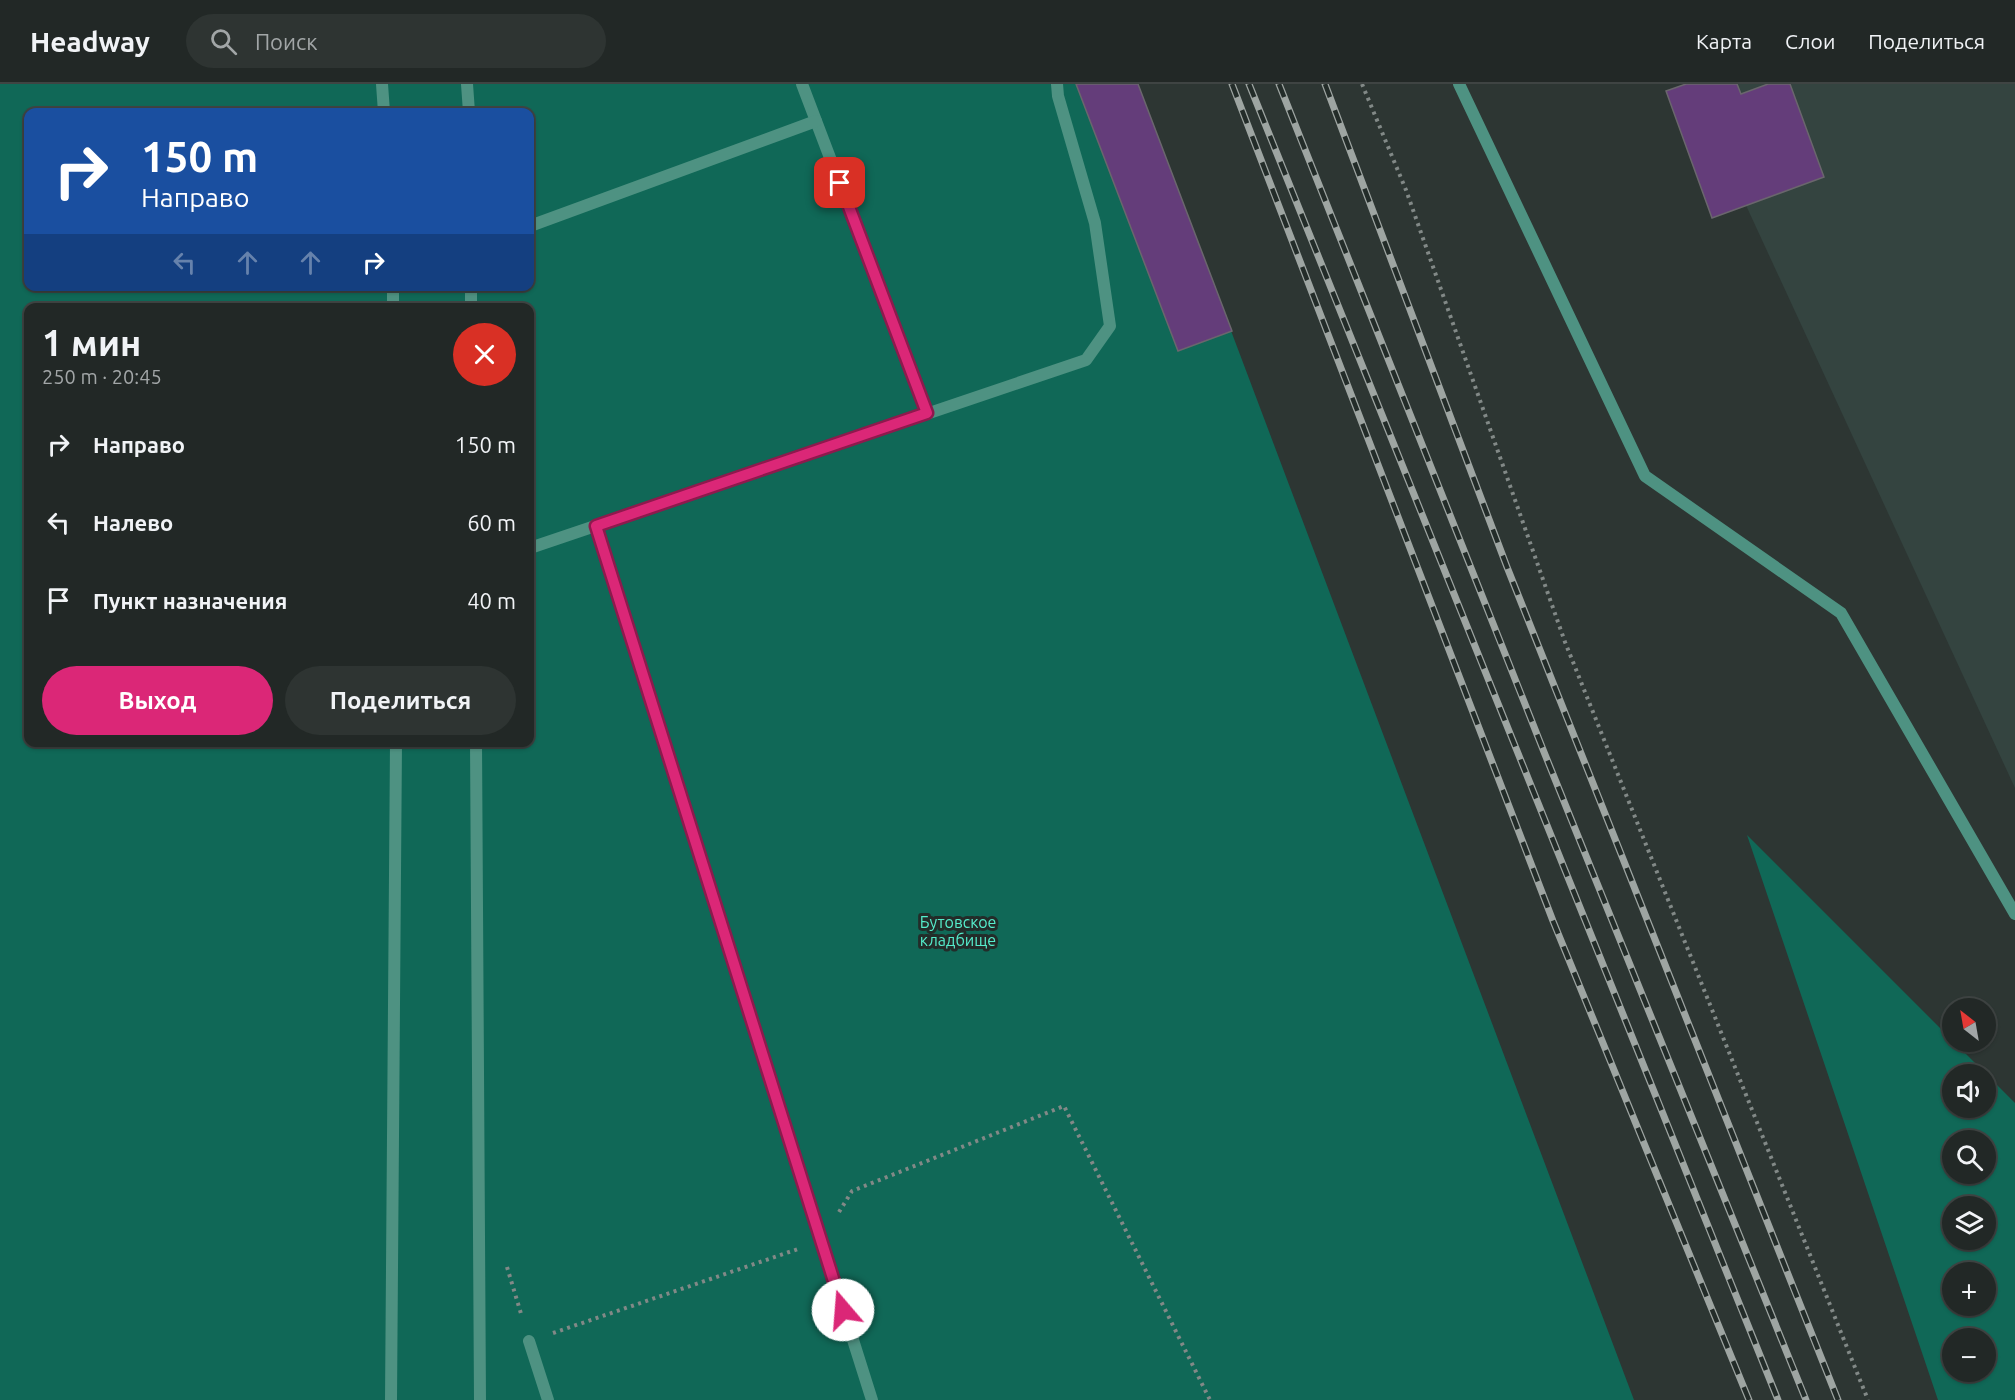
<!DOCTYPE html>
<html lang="ru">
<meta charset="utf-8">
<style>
:root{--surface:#222826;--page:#2e3432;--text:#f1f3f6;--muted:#a2a6a7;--line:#3f4443;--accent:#db2777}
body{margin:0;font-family:Ubuntu,sans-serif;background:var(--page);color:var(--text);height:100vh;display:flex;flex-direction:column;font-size:22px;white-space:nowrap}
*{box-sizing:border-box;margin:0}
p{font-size:20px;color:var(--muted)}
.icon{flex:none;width:33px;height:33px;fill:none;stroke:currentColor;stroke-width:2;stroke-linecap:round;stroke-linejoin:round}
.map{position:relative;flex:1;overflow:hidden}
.side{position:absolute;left:24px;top:219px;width:510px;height:444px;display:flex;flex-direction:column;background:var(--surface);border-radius:12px;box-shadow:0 2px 4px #0004,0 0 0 2px var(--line)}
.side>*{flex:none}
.top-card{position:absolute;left:24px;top:24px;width:510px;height:183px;border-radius:12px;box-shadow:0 2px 4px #0004,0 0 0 2px var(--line);background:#1a4fa0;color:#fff;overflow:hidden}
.needle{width:39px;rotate:329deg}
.tools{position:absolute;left:1942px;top:914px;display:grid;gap:12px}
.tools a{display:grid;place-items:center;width:54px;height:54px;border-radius:50%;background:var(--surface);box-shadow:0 2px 4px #0004,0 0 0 2px var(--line);font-size:30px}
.pin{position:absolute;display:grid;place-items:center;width:51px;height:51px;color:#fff;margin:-26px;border-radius:12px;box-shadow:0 3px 9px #0006}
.me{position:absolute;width:66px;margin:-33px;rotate:342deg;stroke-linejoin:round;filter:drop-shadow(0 0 4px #0008)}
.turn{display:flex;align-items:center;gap:21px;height:126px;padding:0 18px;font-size:27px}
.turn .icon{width:78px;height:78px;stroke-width:2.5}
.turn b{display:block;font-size:42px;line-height:51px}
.lanes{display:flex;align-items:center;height:57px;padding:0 18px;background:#0003;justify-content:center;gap:30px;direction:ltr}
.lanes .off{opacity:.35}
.round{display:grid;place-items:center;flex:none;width:63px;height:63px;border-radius:32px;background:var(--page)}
.head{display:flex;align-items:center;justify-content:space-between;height:102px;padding:0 18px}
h1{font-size:36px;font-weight:700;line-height:45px}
.cta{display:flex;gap:12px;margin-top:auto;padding:12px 18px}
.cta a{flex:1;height:69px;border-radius:36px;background:var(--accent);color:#fff;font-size:24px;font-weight:700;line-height:69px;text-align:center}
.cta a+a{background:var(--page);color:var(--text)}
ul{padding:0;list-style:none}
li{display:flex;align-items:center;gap:18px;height:78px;padding:0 18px}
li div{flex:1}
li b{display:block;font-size:22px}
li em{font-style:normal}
header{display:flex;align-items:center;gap:36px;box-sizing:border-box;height:84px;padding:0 30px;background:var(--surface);border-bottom:2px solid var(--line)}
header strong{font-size:28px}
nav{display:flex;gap:33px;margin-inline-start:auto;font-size:21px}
.search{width:420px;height:54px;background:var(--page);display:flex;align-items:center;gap:15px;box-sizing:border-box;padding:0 21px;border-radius:33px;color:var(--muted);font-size:22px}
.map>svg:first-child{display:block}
</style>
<header>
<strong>Headway</strong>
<div class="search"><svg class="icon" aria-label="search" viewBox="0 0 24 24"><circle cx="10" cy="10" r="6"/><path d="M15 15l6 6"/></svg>Поиск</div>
<nav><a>Карта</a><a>Слои</a><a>Поделиться</a></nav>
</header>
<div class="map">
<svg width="2015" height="1316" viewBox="0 0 2015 1316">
<rect width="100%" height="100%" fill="#2d3633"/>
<!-- built -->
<path fill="#344440" d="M 1690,0 L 2015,0 L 2015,704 Z"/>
<!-- green -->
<g fill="#106857" fill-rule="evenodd">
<path d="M 0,0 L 1138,0 L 1634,1316 L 0,1316 ZM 28,28 L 530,28 L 530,202 L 28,202 ZM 28,224 L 530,224 L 530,658 L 28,658 Z"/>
<path d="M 1747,751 L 1986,990 L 1953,990 L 1953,1023 L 1986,1023 L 1986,990 L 2015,1019 L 2015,1316 L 1938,1316 ZM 1953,1056 L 1986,1056 L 1986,1089 L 1953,1089 ZM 1953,1122 L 1986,1122 L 1986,1155 L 1953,1155 ZM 1953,1188 L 1986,1188 L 1986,1221 L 1953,1221 ZM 1953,1254 L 1986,1254 L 1986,1287 L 1953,1287 Z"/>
</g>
<!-- building -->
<g fill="#643d7a" stroke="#6a666d" stroke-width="1.5">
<path d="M 1076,0 L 1138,0 L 1232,247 L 1178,267 Z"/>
<path d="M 1686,0 L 1737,0 L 1741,10 L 1768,0 L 1790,0 L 1824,93 L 1712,134 L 1666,7 Z"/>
</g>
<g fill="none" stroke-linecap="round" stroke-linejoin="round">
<!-- path -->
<g stroke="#828987" stroke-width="4" stroke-dasharray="3 4.5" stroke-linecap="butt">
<path d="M 1362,0 L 1406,106 L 1565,558 L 1868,1316"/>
<path d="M 839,1128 L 852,1107 L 1064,1022 L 1210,1316"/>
<path d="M 507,1183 L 522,1233"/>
<path d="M 553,1249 L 798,1165"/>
</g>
<!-- lane -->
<g stroke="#4e9282" stroke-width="12">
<path d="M 467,0 L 469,28"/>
<path d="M 802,0 L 927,329"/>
<path d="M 1459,0 L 1645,392 L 1841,529 L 2015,830"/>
<path d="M 530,142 L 816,37"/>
<path d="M 471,224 L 471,202"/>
<path d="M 596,442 L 872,1316"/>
<path d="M 530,464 L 1086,276 L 1110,242 L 1095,139 L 1058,12 L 1057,0"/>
<path d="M 476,658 L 480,1316"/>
<path d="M 529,1257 L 548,1316"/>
</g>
<!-- street -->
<g stroke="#4e9282" stroke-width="12">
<path d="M 382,0 L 384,28"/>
<path d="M 393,202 L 393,224"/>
<path d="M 391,1316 L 396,658"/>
</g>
<!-- rail casing -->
<g stroke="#9ea5a2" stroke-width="7">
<g id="rail">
<path d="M 1232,0 L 1553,837 L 1749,1316"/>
<path d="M 1249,0 L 1778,1316"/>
<path d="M 1279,0 L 1544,668 L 1806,1316"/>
<path d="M 1325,0 L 1507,483 L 1838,1316"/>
</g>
</g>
<!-- rail -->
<use href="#rail" stroke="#232c29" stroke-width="4.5" stroke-dasharray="14" stroke-linecap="butt"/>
</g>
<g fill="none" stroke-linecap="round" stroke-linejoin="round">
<!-- route casing -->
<g stroke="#8e194d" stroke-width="15">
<path id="route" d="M 840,99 L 927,329 L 596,442 L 843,1226"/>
</g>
<!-- route -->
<use href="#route" stroke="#db2777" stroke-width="10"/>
</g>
<g text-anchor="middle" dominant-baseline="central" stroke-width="6" stroke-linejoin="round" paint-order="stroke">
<!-- park labels -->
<g font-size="16" fill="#55edcc" stroke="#232c29">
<text x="958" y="838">Бутовское<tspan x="958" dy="18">кладбище</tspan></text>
</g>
</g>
</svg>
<div class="tools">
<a><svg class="needle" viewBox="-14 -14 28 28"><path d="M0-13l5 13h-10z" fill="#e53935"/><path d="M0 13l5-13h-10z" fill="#a2a6a7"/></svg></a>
<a><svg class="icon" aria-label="sound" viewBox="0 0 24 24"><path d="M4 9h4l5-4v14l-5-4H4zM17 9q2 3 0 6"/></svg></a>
<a><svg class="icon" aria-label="search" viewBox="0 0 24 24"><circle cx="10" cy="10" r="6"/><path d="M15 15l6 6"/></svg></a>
<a><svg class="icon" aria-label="layers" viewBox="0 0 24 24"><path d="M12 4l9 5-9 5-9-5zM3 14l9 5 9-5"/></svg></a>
<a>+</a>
<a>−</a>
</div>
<div class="pin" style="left:840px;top:99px;background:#d93025"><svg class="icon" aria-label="arrive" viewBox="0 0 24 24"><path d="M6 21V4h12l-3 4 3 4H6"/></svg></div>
<svg class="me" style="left:843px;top:1226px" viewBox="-20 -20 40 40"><circle r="19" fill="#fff"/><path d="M0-13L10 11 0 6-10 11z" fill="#db2777"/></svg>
<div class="top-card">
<div class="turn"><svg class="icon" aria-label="right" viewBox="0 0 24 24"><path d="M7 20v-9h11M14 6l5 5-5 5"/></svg><div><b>150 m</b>Направо</div></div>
<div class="lanes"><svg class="icon off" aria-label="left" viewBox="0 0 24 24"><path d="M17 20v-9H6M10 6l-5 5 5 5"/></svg><svg class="icon off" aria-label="ahead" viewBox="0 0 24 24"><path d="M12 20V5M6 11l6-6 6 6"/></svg><svg class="icon off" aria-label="ahead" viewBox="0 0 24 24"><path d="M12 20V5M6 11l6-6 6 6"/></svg><svg class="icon" aria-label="right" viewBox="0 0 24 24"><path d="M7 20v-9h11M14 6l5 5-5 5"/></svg></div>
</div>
<section class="side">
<div class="head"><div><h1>1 мин</h1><p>250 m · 20:45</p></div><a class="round" style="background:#d93025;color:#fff"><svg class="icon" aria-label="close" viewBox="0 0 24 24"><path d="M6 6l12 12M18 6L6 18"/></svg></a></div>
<ul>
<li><svg class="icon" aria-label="right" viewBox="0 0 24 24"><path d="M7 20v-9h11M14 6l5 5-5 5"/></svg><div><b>Направо</b></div><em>150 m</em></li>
<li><svg class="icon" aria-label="left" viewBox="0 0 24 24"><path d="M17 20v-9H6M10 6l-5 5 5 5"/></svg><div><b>Налево</b></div><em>60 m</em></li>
<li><svg class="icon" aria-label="arrive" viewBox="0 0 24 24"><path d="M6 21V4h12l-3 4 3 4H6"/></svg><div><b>Пункт назначения</b></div><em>40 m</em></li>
</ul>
<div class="cta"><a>Выход</a><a>Поделиться</a></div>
</section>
</div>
